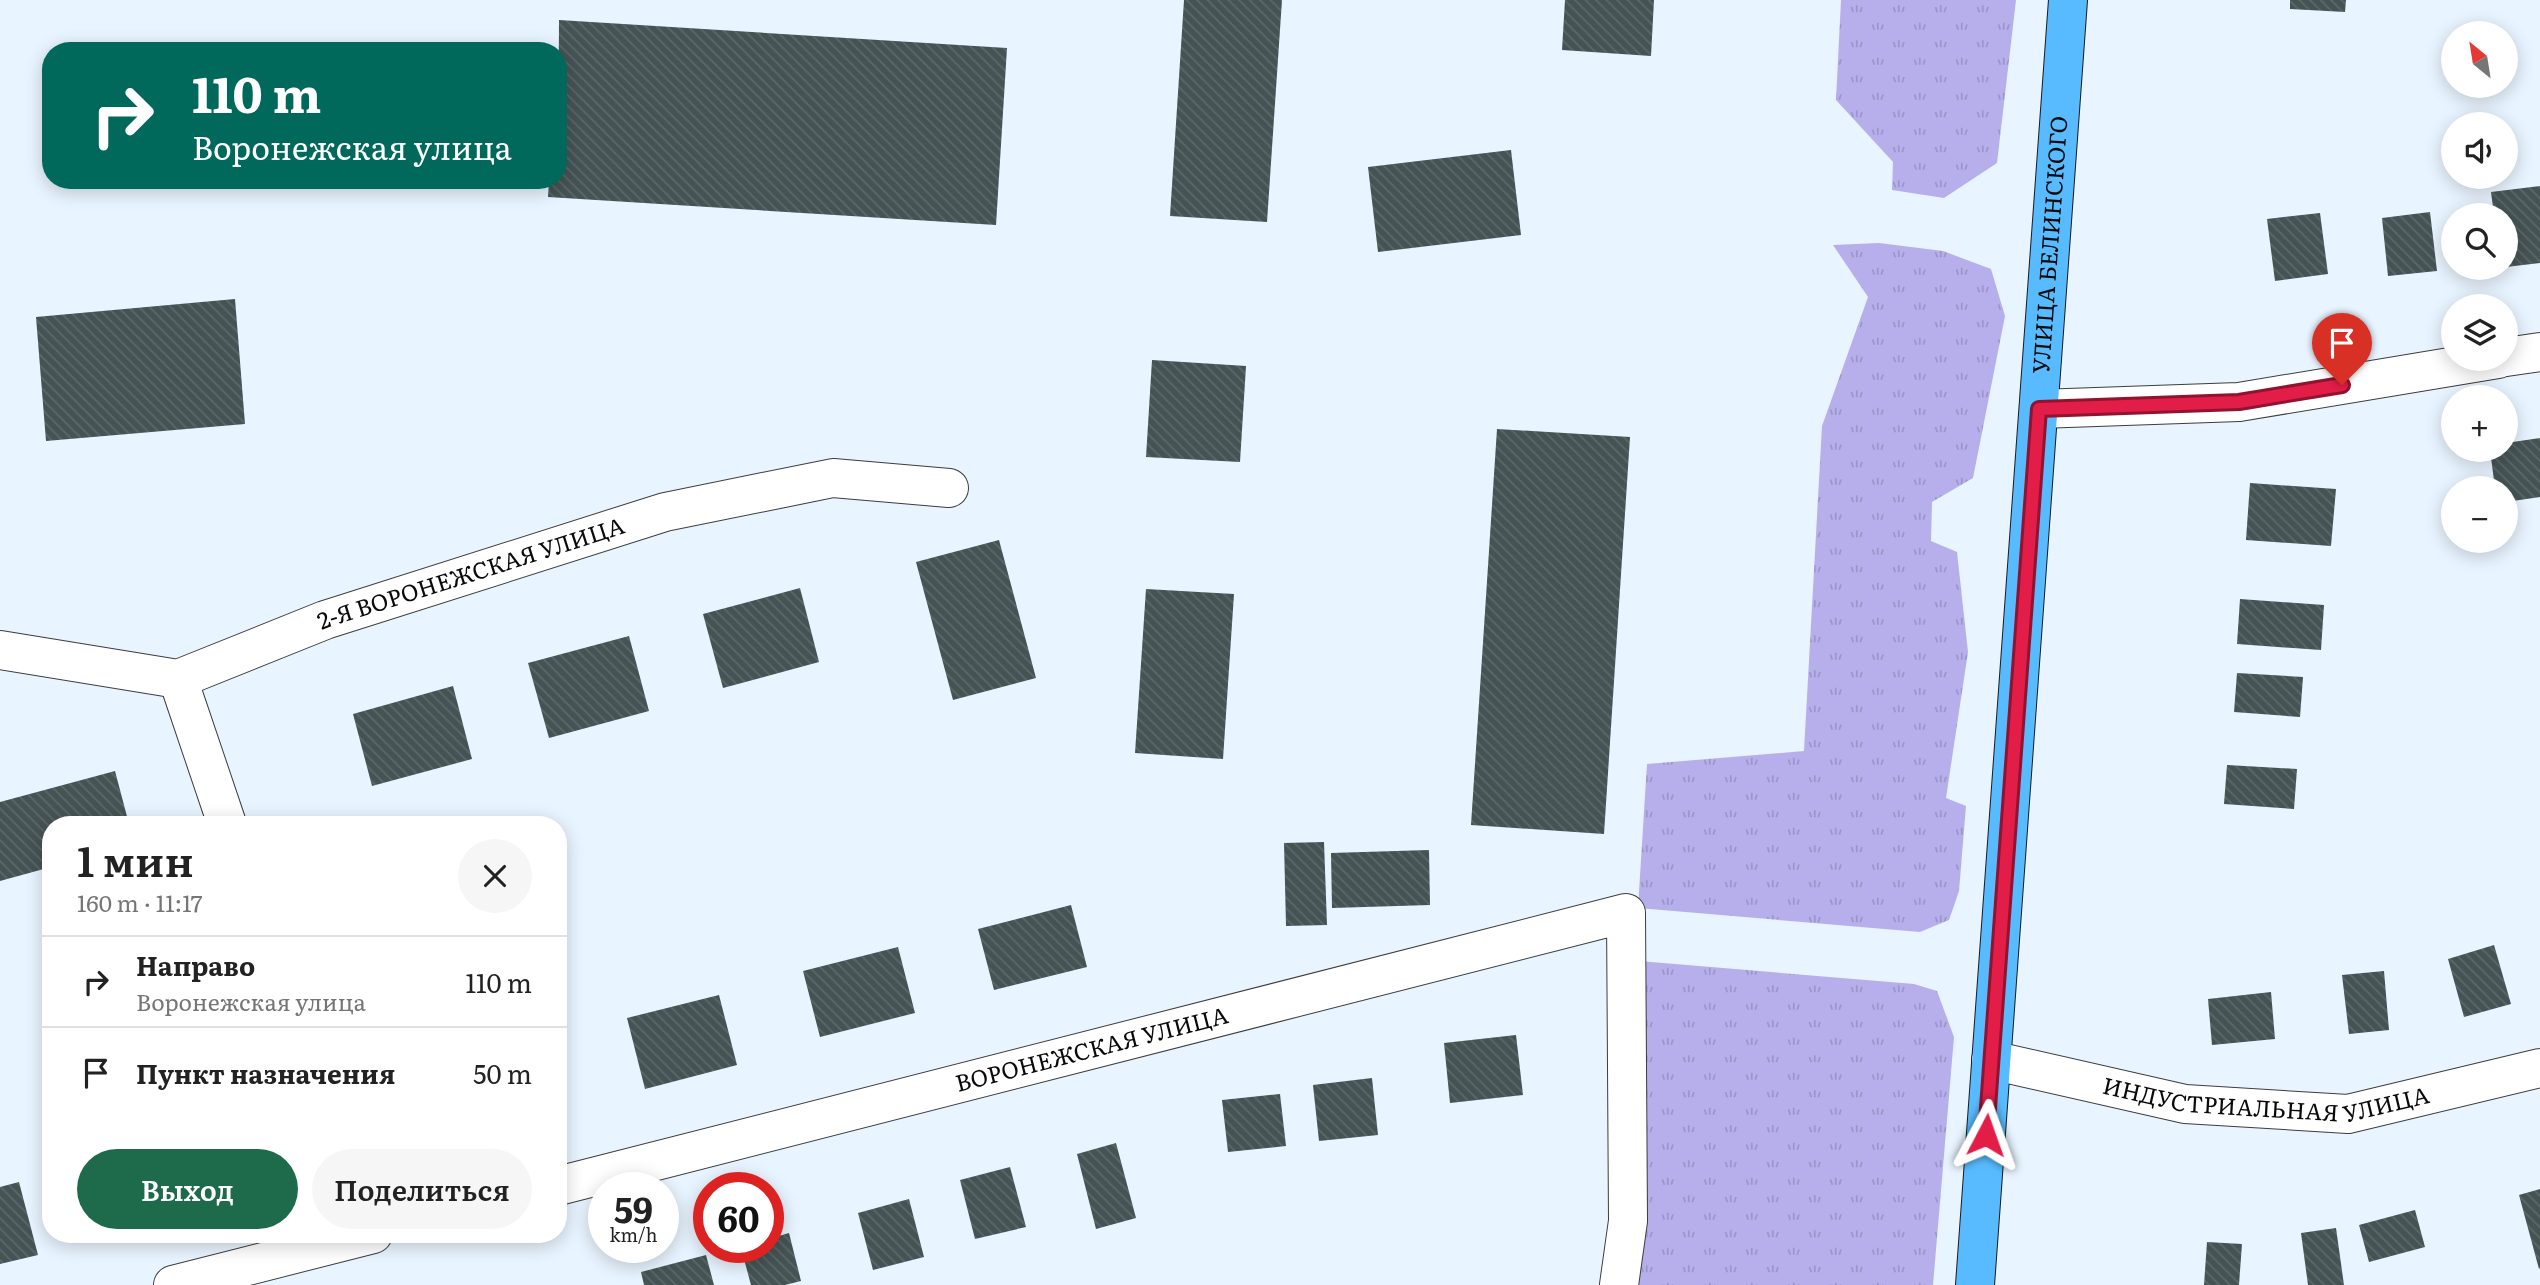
<!DOCTYPE html>
<html lang="ru">
<meta charset="utf-8">
<style>
body{margin:0;font-family:Literata,serif;background:#f6f6f6;color:#222;height:100vh;display:flex;flex-direction:column;font-size:26px;white-space:nowrap}
*{box-sizing:border-box;margin:0}
p{font-size:23px;color:#767676}
.icon{flex:none;width:38px;height:38px;fill:none;stroke:currentColor;stroke-width:2;stroke-linecap:round;stroke-linejoin:round}
.map{position:relative;flex:1;overflow:hidden}
.drawer{position:absolute;left:42px;top:816px;width:525px;height:427px;display:flex;flex-direction:column;background:#fff;border-radius:28px;box-shadow:0 4px 18px #0003}
.drawer>*{flex:none}
.hud{position:absolute;left:42px;top:42px;width:525px;height:147px;border-radius:28px;box-shadow:0 4px 18px #0003;background:#00695c;color:#fff;overflow:hidden}
.needle{width:46px;rotate:330deg}
.tools{position:absolute;left:2441px;top:21px;display:grid;gap:14px}
.tools a{display:grid;place-items:center;width:77px;height:77px;border-radius:50%;background:#fff;box-shadow:0 4px 18px #0003;font-size:35px}
.speed{position:absolute;left:588px;top:1172px;display:flex;gap:14px;font-size:35px;font-weight:700;text-align:center}
.speed>*{display:grid;place-content:center;width:91px;height:91px;border-radius:50%;background:#fff;box-shadow:0 4px 18px #0003;line-height:1}
.speed small{font-size:18px;font-weight:400}
.speed .limit{border:10px solid #d22;background:#fff;color:#111}
.pin{position:absolute;display:grid;place-items:center;width:60px;height:60px;color:#fff;margin:-72px -30px;border-radius:50% 50% 50% 0;rotate:-45deg;box-shadow:0 0 7px #0007}
.pin .icon{rotate:45deg}
.me{position:absolute;width:77px;margin:-38px;rotate:4deg;stroke-linejoin:round;filter:drop-shadow(0 0 5px #0008)}
.turn{display:flex;align-items:center;gap:24px;height:147px;padding:0 35px;font-size:32px}
.turn .icon{width:91px;height:91px;stroke-width:2.5}
.turn b{display:block;font-size:49px;line-height:60px}
.round{display:grid;place-items:center;flex:none;width:74px;height:74px;border-radius:37px;background:#f6f6f6}
.head{display:flex;align-items:center;justify-content:space-between;height:119px;padding:0 35px}
h1{font-size:42px;font-weight:600;line-height:52px}
.primary-button{display:flex;gap:14px;margin-top:auto;padding:14px 35px}
.primary-button a{flex:1;height:80px;border-radius:42px;background:#1e6b4c;color:#fff;font-size:28px;font-weight:600;line-height:80px;text-align:center}
.primary-button a+a{background:#f6f6f6;color:#222}
ul{padding:0;list-style:none}
li{display:flex;align-items:center;gap:21px;height:91px;padding:0 35px;border-top:2px solid #e0e0e0}
li div{flex:1}
li b{display:block;font-size:26px}
li em{font-style:normal}
.map>svg:first-child{display:block}
.grass{fill:url(#grass-tufts)}
.building{fill:url(#building-back-hatch)}
.lines{fill:none;stroke-linecap:round;stroke-linejoin:round}
.minor-casing{stroke:#3d3d3d;stroke-width:40}
.major-casing{stroke:#1b1b1b;stroke-width:40}
.minor{stroke:#fff;stroke-width:38}
.major{stroke:#58bbff;stroke-width:38}
.route-casing{stroke:#92132f;stroke-width:18}
.route{stroke:#e11d48;stroke-width:12}
.labels{text-anchor:middle;stroke-width:7;stroke-linejoin:round;paint-order:stroke}
.street-label{font-size:23px;fill:#0a0a0a;stroke:#fff}
</style>
<div class="map">
<svg width="2540" height="1285" viewBox="0 0 2540 1285">
<defs>
<pattern id="grass-tufts" width="24" height="20" patternUnits="userSpaceOnUse" patternTransform="scale(1.75)"><rect width="24" height="20" fill="#b7afec"/><path d="M3 7l-1-3M5 7V3M7 7l1-3M15 17l-1-3M17 17v-4M19 17l1-3" fill="none" stroke="#9c95c9"/></pattern>
<pattern id="building-back-hatch" width="6" height="6" patternUnits="userSpaceOnUse" patternTransform="scale(1.75)"><rect width="6" height="6" fill="#465354"/><path d="M-1 5l2 2M0 0l6 6M5-1l2 2" fill="none" stroke="#5c6768"/></pattern>
</defs>
<rect width="100%" height="100%" fill="#e8f4ff"/>
<path class="grass" d="M1841,0H2016L1997,163L1944,198L1892,190L1893,162L1836,100Z
M1879,243L1943,251L1991,269L2005,316L1973,478L1932,502L1931,541L1957,552L1968,652L1946,798L1966,806L1959,891L1949,920L1920,932L1638,908L1647,764L1804,751L1822,426L1868,297L1833,245Z
M1639,961L1914,984L1937,991L1954,1037L1933,1285H1634Z"/>
<path class="building" d="M1184,0H1282L1267,222L1170,216Z
M1565,0H1654L1651,56L1562,50Z
M2290,0H2346L2345,12L2290,9Z
M559,20L1007,48L996,225L548,197L549,180H558Z
M1511,150L1521,235L1378,252L1368,167Z
M2540,186V263L2506,267V215H2494L2491,192Z
M2430,212L2437,271L2388,276L2382,218Z
M2320,213L2328,274L2275,281L2267,219Z
M235,299L245,424L46,441L36,317Z
M1152,360L1246,366L1240,462L1146,457Z
M1497,429L1630,437L1604,834L1471,825Z
M2540,438V497L2506,502V488H2495L2490,450H2506V443Z
M2250,483L2336,489L2331,546L2246,540Z
M999,540L1036,678L953,700L916,562Z
M800,588L819,662L723,688L703,614Z
M1146,589L1234,594L1223,759L1135,753Z
M2240,599L2324,605L2321,650L2237,644Z
M629,636L649,711L549,738L528,663Z
M2237,673L2303,677L2300,717L2234,712Z
M453,686L472,759L372,786L353,714Z
M2227,765L2297,769L2294,809L2224,804Z
M115,771L129,824H51V867L0,881V802Z
M1324,842L1327,925L1286,926L1284,843Z
M1429,850L1430,905L1332,908L1331,853Z
M1071,905L1087,967L994,990L978,929Z
M2494,945L2511,1004L2464,1017L2448,959Z
M898,947L915,1013L820,1037L803,971Z
M2384,971L2389,1030L2349,1034L2342,975Z
M2271,992L2275,1039L2212,1045L2208,999Z
M719,995L737,1065L645,1089L627,1018Z
M1516,1035L1523,1095L1450,1103L1444,1043Z
M1372,1078L1378,1135L1319,1141L1313,1085Z
M1280,1094L1286,1146L1228,1152L1222,1100Z
M1116,1143L1136,1218L1096,1229L1077,1154Z
M1010,1167L1026,1227L975,1239L960,1180Z
M19,1182L38,1255L0,1264V1187Z
M2540,1189V1268L2539,1269L2519,1195Z
M909,1199L924,1257L873,1270L858,1213Z
M2415,1210L2425,1247L2369,1262L2359,1225Z
M2336,1228L2344,1285H2308L2301,1233Z
M789,1233L801,1281L785,1285H751L741,1248H768V1239Z
M2207,1242L2242,1244L2239,1285H2204Z
M706,1255L714,1285H644L641,1272Z"/>
<g class="lines">
<defs>
<g id="minor">
<path d="M2506,357L2540,352"/>
<path d="M2039,409L2239,402L2498,359"/>
<path id="s1" d="M0,650L178,679L325,620L665,512L833,478L949,488"/>
<path d="M178,679L227,824"/>
<path id="s2" d="M1991,1060L2185,1104L2348,1114L2540,1068"/>
<path id="s3" d="M558,1186L1626,913L1628,1221L1619,1285"/>
<path d="M173,1285L373,1234"/>
</g>
<g id="major">
<path id="s4" d="M1975,1285L2068,0"/>
</g>
</defs>
<use href="#minor" class="minor-casing"/>
<use href="#major" class="major-casing"/>
<use href="#minor" class="minor"/>
<use href="#major" class="major"/>
</g>
<g class="lines">
<defs>
<path id="route" d="M1986,1135L2039,409L2239,402L2342,385"/>
</defs>
<use href="#route" class="route-casing"/>
<use href="#route" class="route"/>
</g>
<g class="labels">
<g class="street-label">
<text dy="8" stroke="none"><textPath href="#s4" startOffset="1043">УЛИЦА БЕЛИНСКОГО</textPath></text>
<text dy="8" stroke="none"><textPath href="#s1" startOffset="492">2-Я ВОРОНЕЖСКАЯ УЛИЦА</textPath></text>
<text dy="8" stroke="none"><textPath href="#s3" startOffset="551">ВОРОНЕЖСКАЯ УЛИЦА</textPath></text>
<text dy="8" stroke="none"><textPath href="#s2" startOffset="280">ИНДУСТРИАЛЬНАЯ УЛИЦА</textPath></text>
</g>
</g>
</svg>
<div class="tools">
<a><svg class="needle" viewBox="-14 -14 28 28"><path d="M0-13l5 13h-10z" fill="#e53935"/><path d="M0 13l5-13h-10z" fill="#767676"/></svg></a>
<a><svg class="icon" aria-label="sound" viewBox="0 0 24 24"><path d="M4 9h4l5-4v14l-5-4H4zM17 9q2 3 0 6"/></svg></a>
<a><svg class="icon" aria-label="search" viewBox="0 0 24 24"><circle cx="10" cy="10" r="6"/><path d="M15 15l6 6"/></svg></a>
<a><svg class="icon" aria-label="layers" viewBox="0 0 24 24"><path d="M12 4l9 5-9 5-9-5zM3 14l9 5 9-5"/></svg></a>
<a>+</a>
<a>−</a>
</div>
<div class="speed"><div>59<small>km/h</small></div><div class="limit">60</div></div>
<div class="pin" style="left:2342px;top:385px;background:#d93025"><svg class="icon" aria-label="arrive" viewBox="0 0 24 24"><path d="M6 21V4h12l-3 4 3 4H6"/></svg></div>
<svg class="me" style="left:1986px;top:1135px" viewBox="-20 -20 40 40"><path d="M0-17L14 15 0 8-14 15z" fill="#e11d48" stroke="#fff" stroke-width="4"/></svg>
<div class="hud">
<div class="turn"><svg class="icon" aria-label="right" viewBox="0 0 24 24"><path d="M7 20v-9h11M14 6l5 5-5 5"/></svg><div><b>110 m</b>Воронежская улица</div></div>
</div>
<section class="drawer">
<div class="head"><div><h1>1 мин</h1><p>160 m · 11:17</p></div><a class="round"><svg class="icon" aria-label="close" viewBox="0 0 24 24"><path d="M6 6l12 12M18 6L6 18"/></svg></a></div>
<ul>
<li><svg class="icon" aria-label="right" viewBox="0 0 24 24"><path d="M7 20v-9h11M14 6l5 5-5 5"/></svg><div><b>Направо</b><p>Воронежская улица</p></div><em>110 m</em></li>
<li><svg class="icon" aria-label="arrive" viewBox="0 0 24 24"><path d="M6 21V4h12l-3 4 3 4H6"/></svg><div><b>Пункт назначения</b></div><em>50 m</em></li>
</ul>
<div class="primary-button"><a>Выход</a><a>Поделиться</a></div>
</section>
</div>
